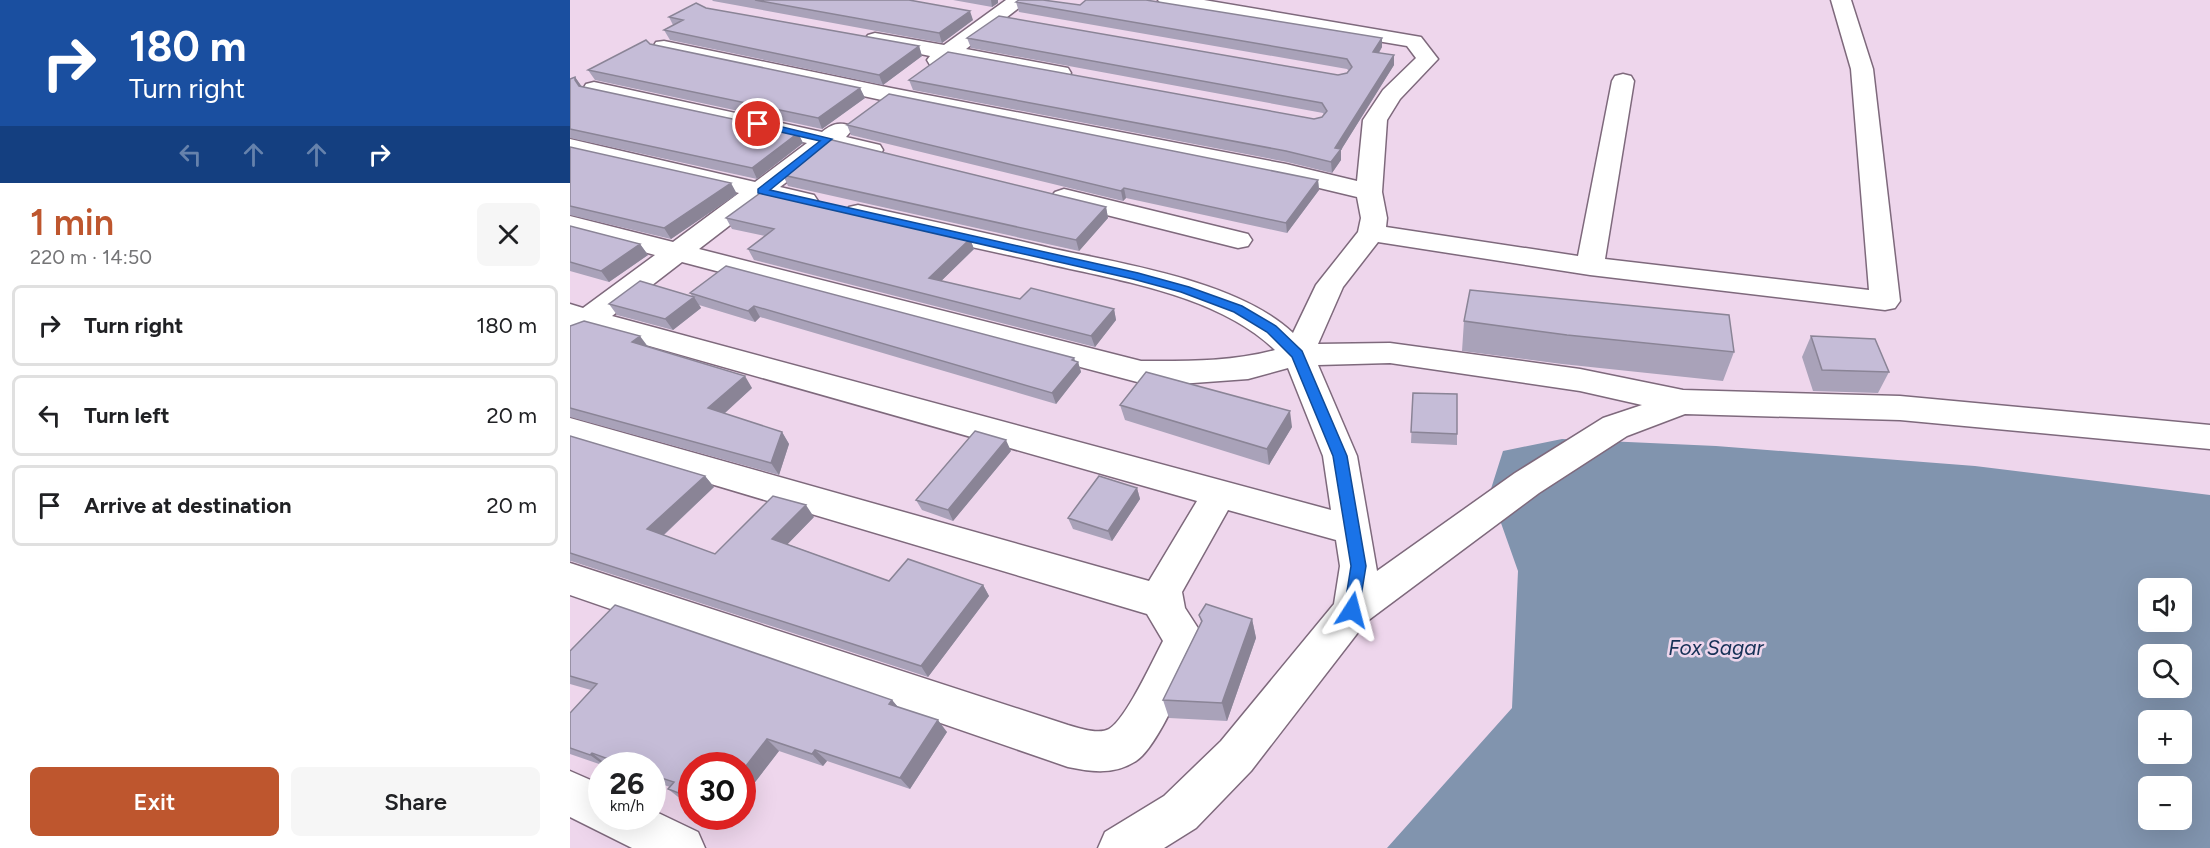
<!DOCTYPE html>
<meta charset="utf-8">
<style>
body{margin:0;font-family:Figtree,sans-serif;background:#f6f6f6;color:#202124;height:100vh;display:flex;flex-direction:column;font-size:22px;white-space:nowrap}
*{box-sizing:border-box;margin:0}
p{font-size:20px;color:#757577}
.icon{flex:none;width:33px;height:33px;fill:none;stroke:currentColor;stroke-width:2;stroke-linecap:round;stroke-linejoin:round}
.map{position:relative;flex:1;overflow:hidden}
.side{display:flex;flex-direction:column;background:#fff;width:570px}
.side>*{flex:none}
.guide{background:#1a4fa0;color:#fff;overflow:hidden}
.fabs{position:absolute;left:1568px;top:578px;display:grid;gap:12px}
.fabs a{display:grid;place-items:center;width:54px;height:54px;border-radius:9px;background:#fff;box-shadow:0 6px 24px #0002;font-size:30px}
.speed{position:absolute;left:18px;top:752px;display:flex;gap:12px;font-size:30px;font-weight:700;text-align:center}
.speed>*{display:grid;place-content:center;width:78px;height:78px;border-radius:50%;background:#fff;box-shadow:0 6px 24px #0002;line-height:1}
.speed small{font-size:15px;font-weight:400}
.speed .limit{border:9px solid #d22;background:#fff;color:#111}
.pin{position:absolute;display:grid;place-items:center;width:51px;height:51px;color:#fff;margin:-26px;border:3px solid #fff;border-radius:50%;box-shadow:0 2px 6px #0007}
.me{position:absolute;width:66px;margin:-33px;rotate:9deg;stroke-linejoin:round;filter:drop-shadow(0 0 4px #0008)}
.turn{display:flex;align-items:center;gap:21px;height:126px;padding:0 30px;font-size:27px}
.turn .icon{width:78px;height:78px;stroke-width:2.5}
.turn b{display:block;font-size:42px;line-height:51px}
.lanes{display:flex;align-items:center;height:57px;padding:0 30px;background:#0003;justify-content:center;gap:30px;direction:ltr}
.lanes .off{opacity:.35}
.round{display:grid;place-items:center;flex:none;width:63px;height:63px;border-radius:9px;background:#f6f6f6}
.head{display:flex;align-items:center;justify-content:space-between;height:102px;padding:0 30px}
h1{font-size:36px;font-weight:600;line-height:45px;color:#be562e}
.action{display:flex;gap:12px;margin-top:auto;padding:12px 30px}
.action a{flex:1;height:69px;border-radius:9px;background:#be562e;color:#fff;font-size:24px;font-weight:600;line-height:69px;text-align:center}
.action a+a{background:#f6f6f6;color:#202124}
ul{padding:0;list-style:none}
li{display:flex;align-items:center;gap:18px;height:81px;margin:0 12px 9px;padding:0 18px;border:3px solid #e0e0e0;border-radius:9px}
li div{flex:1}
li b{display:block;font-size:22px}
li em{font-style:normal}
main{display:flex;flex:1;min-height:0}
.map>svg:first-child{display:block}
.water{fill:#8194ae;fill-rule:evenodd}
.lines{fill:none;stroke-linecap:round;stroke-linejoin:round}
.minor-casing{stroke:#7e697c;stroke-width:3}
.minor{fill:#fff;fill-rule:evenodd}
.wall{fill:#a9a2b9}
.shaded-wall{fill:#8a8496}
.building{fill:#c5bcd7;stroke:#8a8496;stroke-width:1.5}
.route{fill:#1a73e8;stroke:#114b97;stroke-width:1.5}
.labels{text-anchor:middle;stroke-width:5;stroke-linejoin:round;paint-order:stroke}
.near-water-label{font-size:21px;font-style:italic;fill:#163156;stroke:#eed6ec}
</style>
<main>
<section class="side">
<div class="guide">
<div class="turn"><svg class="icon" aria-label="right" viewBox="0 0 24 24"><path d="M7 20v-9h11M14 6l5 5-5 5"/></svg><div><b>180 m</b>Turn right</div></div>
<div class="lanes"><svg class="icon off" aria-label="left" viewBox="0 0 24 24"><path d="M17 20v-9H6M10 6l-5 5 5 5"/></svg><svg class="icon off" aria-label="ahead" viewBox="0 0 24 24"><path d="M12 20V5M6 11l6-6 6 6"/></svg><svg class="icon off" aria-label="ahead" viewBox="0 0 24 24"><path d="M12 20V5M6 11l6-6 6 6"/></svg><svg class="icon" aria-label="right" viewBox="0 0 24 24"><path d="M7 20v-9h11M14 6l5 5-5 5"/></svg></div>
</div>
<div class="head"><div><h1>1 min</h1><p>220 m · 14:50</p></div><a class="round"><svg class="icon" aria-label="close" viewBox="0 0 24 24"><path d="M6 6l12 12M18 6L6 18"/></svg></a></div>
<ul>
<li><svg class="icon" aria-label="right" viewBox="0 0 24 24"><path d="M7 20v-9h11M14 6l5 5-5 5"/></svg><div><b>Turn right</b></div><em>180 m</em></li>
<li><svg class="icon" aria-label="left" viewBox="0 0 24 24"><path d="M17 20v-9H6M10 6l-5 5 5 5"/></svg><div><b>Turn left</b></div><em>20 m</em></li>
<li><svg class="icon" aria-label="arrive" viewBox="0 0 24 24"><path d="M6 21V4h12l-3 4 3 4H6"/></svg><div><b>Arrive at destination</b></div><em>20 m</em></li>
</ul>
<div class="action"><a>Exit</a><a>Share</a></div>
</section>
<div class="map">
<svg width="1640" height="848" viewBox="0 0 1640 848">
<rect width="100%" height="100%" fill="#eed6ec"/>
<path class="water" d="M992,439L1146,446L1405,466L1640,495V848H817L942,708L948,571L920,492L933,451ZM1578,588H1611V621H1578ZM1578,654H1611V687H1578ZM1578,720H1611V753H1578ZM1578,786H1611V819H1578Z"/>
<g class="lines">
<defs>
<path id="minor" d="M436,0H459L396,49L498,68L501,73L498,78L490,80L382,60L368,66L360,65L357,60L360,56L298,43L295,39L298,35L305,33L374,45Z
M588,0H634L851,37L868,59L830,99L817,120L812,192L817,218L816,227L1008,256L1042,81L1045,76L1053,74L1061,76L1064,81L1035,259L1299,290L1281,69L1261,0H1281L1303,69L1330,301L1325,308L1315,310L1020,275L808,242L773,287L748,344L820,343L1010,369L1113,390L1330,396L1640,425V449L1330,420L1115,414L1057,436L969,493L796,622L681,771L626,828L594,848H528L535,832L594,796L651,741L764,604L770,566L766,540L658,510L612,592L615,608L635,639L629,651C616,677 588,747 566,761C544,775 522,772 498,767L0,595V563L498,725C509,728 529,735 539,729C556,719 583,660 593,641L577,614L0,442V418L579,581L627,501L23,330L6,338L0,336V304L13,308L85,255L0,232V216L103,242L169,193L0,153V139L185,182L237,143L16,94L13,89L16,84L24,82L252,132C261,125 267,122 278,125L282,130L276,137L310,145L313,150L310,155L301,157L261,148L210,187L244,195L248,201L244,207L235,209L194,199L129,249L571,361C616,361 661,362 705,350C649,296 552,281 478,264C412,249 345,235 279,219L275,213L279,207L288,205C352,219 416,233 480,248C553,264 668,281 723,333L746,285L788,232L791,218L787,197L716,180L321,102L94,53L86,52L83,47L86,42L94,41L321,88L716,164L787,181L793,120L813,90L846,58L837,46L598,6L591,4ZM112,262L571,383H623L678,379L718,368L753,456L761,510L42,316ZM820,363L1010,391L1072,405L1033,418L945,473L807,571L787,456L748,365Z
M494,189L678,234L682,240L678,246L668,248L485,202L481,197L485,192Z
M0,771L32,785V816H82V810L128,832L135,848H62L0,817Z"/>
</defs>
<use href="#minor" class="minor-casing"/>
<use href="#minor" class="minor"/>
</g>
<path class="wall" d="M142,0H339L403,20L372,43L143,1Z
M383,0H428V3L422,7Z
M446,2L510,5L812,38V47L809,53L824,55V65L771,150V160L762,173L717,162L343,90L339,80L744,119L752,117L754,115L753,113L401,48L397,38L768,75L777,73L779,71L777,69L449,12Z
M136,8L349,46L352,56L313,85L100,40L94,30L103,25L99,17Z
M80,44L290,88L295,98L252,129L25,80L18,70Z
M5,77L12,87L228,133L233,143L187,179L0,138V79Z
M277,125L748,180L749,190L717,233L556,198L553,201L281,135Z
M0,147L167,194L101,239L0,215Z
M213,175L536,207L538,218L509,251L218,186Z
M156,218L400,239L404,249L371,281L450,299L544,309L546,320L525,347L184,260L178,249L195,236L162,229Z
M0,226L70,244L78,255L39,282L0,271Z
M120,293L504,358L505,361L508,362L511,372L486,404L190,317L185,322L129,305L131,308L103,330L47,315L39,304L122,296Z
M894,321L1164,352L1153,381L992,364L892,351Z
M0,326L78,347L182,388L154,414L212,432L219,444L209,475L0,417Z
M1241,336L1319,372L1308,393L1243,391L1232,357Z
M843,393L887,434V445L841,443Z
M550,405L722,427L699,465L555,420Z
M0,436L135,476L144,487L94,535L145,554L244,517L217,544L319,581L413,585L419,596L358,677L1,561L0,562Z
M441,451L383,521L352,510L346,500Z
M567,488L570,499L542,541L503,529L498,518Z
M629,615L682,619L686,638L657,721L599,718L593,700L631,622Z
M0,651L322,700L328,707L377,732L340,789L257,761L253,766L209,751L172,799V765H122V804L112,800L98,789L100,787L82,781V765H32L0,754V713L21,690L0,684Z"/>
<path class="shaded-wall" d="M421,0H428V3L422,7Z
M400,11L403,20L372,43L369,33Z
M812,38V47L803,62V52Z
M349,46L352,56L313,85L309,75Z
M824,55V65L771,150V160L762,173L761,162L765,148Z
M5,77L12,87L11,90L5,80Z
M290,88L295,98L252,129L248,118Z
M228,133L233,143L187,179L182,168Z
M748,180L749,190L717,233L716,223Z
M161,183L167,194L101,239L94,228Z
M554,188L556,198L553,201L551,191Z
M536,207L538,218L509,251L506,240Z
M400,239L404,249L363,289L359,278Z
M70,244L78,255L39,282L31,271Z
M124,297L131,308L103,330L95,319Z
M184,306L190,317L185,322L178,311Z
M544,309L546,320L525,347L521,336Z
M70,336L79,348L62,342Z
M504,358L506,364L508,362L511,372L486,404L482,393Z
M175,376L182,388L147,420L138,408Z
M720,411L722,427L699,465L697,449Z
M212,432L219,444L209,475L201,463Z
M436,440L441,451L383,521L378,510Z
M135,476L144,487L88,540L77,529Z
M567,488L570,499L542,541L538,531Z
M236,505L244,517L211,551L202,539Z
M413,585L419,596L358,677L351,666Z
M682,619L686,638L657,721L652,703Z
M322,700L332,712L319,704Z
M368,720L377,732L340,789L330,778Z
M197,739L209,751L172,799V771Z
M245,750L257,761L253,766L242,754Z
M22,753L37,765H34L20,755Z"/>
<path class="building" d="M185,0H339L400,11L369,33Z
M449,0H473L510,5L516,0H576L812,38L803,52L824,55L765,148L771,149L761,162L716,151L339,80L378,52L744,119L752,117L757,111L752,103L397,38L429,16L768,75L777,73L782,67L777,59L446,2Z
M126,3L136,8L349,46L309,75L94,30L113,20L99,17Z
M76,40L80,44L290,88L248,118L18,70Z
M5,77V80L9,86L228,133L182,168L0,129V79Z
M319,94L748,180L716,223L554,188L551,191L277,125Z
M258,139L536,207L506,240L213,175Z
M0,147L161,183L94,228L0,206Z
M193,191L400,239L359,278L450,299L461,288L544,309L521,336L178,249L204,229L156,218Z
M0,226L70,244L31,271L0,262Z
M156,266L504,358L502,360L508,362L482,393L184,306L178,311L120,293Z
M70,281L124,297L95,319L39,304Z
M900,290L1159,315L1164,352L997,335L894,321Z
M14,321L70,336L62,342L175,376L138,408L212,432L201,463L0,408V326Z
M1241,336L1305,339L1319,372L1252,370Z
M576,372L720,411L697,449L550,405Z
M843,393L887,394V434L841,432Z
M405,431L436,440L378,510L346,500Z
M0,436L135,476L77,529L145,554L203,496L236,505L202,539L319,581L338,559L413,585L351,666L0,553Z
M529,476L567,488L538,531L498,518Z
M636,604L682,619L652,703L593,700L632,621L629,615Z
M45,605L322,700L319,704L368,720L330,778L245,750L242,754L197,739L172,771V765H122V798L98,789L104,782L82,775V765H55L22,753L20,755L0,748V713L27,684L0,676V651Z"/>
<path class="route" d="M188,121L262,139L200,190L568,273L619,287L672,306L706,326L732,351L777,456L796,566L788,615L782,617L776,615L774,610L781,566L763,456L722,357L697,332L664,312L611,292L563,279L188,193V189L250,141L184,126L183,124Z"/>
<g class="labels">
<g class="near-water-label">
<text x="1146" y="655">Fox Sagar</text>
</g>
</g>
</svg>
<div class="fabs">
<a><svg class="icon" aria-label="sound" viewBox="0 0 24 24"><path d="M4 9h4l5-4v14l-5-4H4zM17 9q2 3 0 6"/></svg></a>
<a><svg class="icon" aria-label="search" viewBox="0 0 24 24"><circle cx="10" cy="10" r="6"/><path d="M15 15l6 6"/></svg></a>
<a>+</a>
<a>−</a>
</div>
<div class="speed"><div>26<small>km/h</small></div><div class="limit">30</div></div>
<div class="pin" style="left:188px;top:124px;background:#d93025"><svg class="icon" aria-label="arrive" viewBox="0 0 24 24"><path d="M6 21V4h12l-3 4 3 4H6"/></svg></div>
<svg class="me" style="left:782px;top:610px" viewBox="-20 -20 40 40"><path d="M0-17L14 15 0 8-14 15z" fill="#1a73e8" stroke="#fff" stroke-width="4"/></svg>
</div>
</main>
